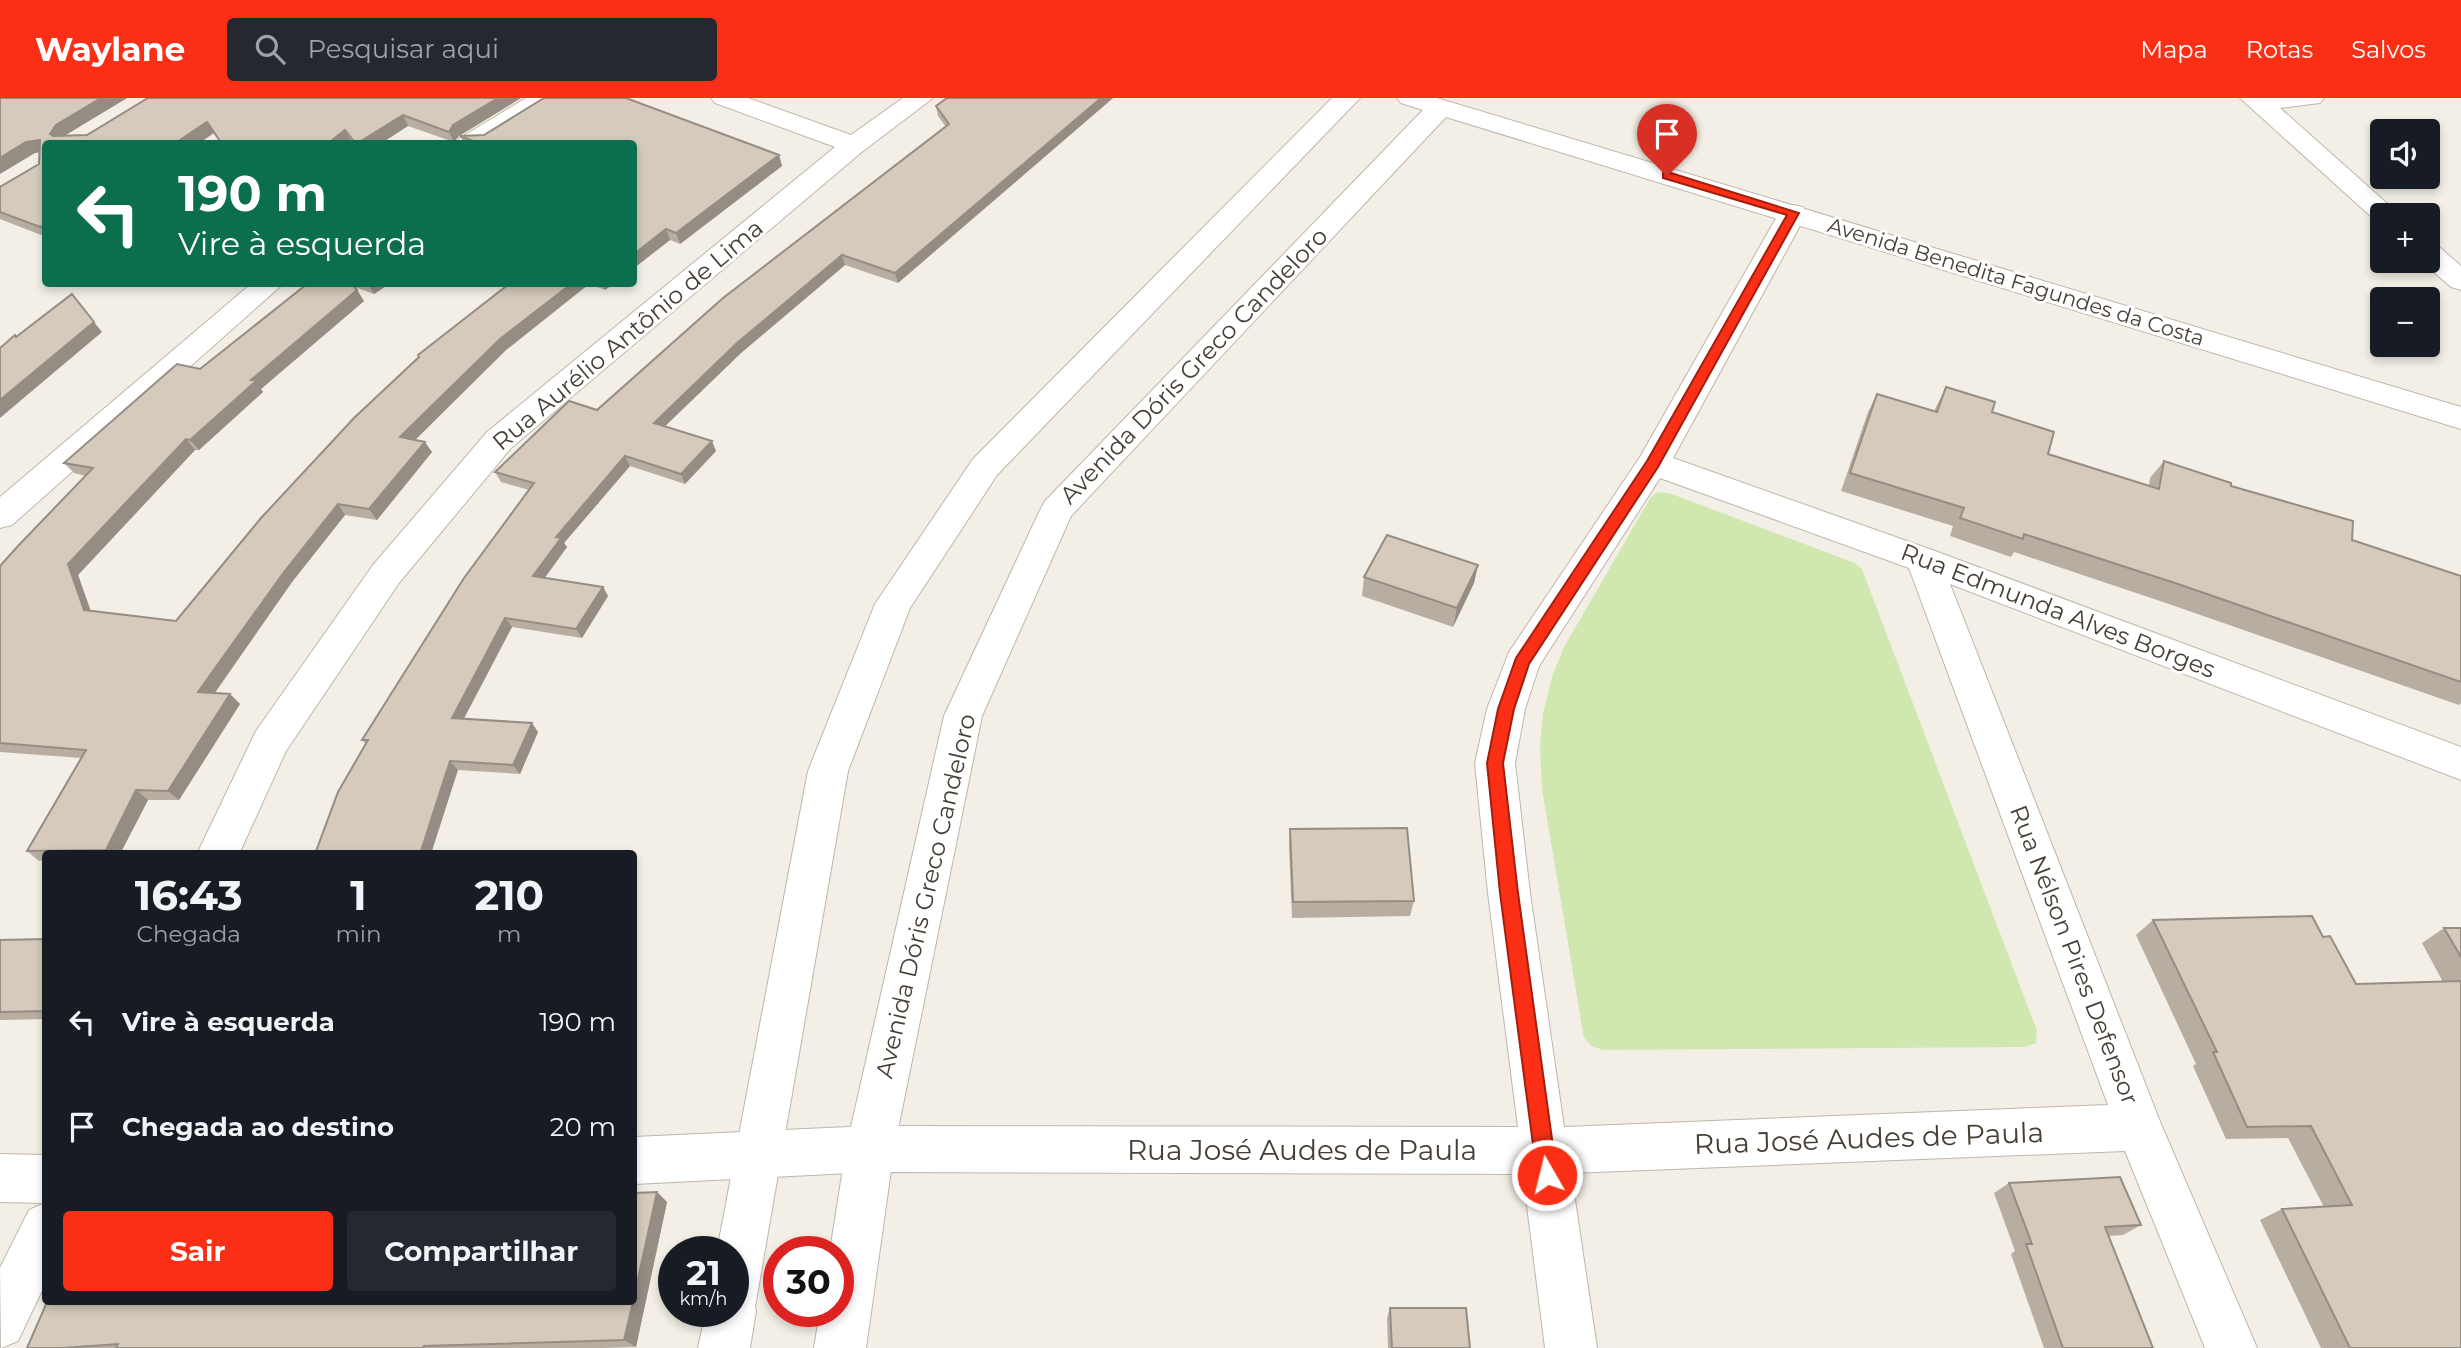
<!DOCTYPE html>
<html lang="pt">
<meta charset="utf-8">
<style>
body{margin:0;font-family:Montserrat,sans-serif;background:#242831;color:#f1f3f6;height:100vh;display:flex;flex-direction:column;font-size:26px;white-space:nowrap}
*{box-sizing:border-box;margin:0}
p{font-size:23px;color:#9ea1a6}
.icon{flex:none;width:38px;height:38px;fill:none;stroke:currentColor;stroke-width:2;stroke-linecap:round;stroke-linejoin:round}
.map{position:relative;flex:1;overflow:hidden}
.sheet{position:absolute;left:42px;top:752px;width:595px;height:455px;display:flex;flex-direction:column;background:#171b24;border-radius:7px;box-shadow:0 4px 10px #0003}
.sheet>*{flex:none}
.hud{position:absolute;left:42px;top:42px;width:595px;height:147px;border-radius:7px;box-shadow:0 4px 10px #0003;background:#0b6e4f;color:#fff;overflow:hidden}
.tools{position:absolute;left:2370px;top:21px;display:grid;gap:14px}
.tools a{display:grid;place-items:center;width:70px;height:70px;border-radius:7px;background:#171b24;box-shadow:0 4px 10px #0003;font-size:35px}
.speed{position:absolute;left:658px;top:1138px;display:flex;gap:14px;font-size:35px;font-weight:700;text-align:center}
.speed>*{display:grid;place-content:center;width:91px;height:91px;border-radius:50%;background:#171b24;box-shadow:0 4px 10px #0003;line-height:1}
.speed small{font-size:18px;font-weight:400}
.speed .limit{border:10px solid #d22;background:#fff;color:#111}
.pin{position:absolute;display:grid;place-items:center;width:60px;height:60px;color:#fff;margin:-72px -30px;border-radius:50% 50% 50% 0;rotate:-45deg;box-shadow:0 0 7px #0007}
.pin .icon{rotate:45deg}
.me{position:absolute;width:77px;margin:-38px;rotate:352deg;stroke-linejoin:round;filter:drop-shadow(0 0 5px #0008)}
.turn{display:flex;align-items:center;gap:24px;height:147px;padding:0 21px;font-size:32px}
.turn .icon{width:91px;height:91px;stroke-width:2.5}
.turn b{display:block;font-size:49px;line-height:60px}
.eta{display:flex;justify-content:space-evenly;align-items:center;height:119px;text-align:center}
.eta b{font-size:42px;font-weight:700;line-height:49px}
.button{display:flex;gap:14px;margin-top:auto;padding:14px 21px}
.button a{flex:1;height:80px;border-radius:7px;background:#fa2f16;color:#fff;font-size:28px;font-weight:700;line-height:80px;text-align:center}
.button a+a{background:#242831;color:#f1f3f6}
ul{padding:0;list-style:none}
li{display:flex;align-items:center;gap:21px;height:105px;padding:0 21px}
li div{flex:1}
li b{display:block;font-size:26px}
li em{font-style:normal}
header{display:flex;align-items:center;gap:42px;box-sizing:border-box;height:98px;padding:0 35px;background:#fa2f16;color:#fff}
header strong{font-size:33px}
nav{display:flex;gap:38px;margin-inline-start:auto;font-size:24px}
.search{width:490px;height:63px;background:#242831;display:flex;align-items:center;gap:18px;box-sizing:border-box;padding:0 24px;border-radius:7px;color:#9ea1a6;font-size:26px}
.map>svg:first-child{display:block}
.green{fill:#d0e7af}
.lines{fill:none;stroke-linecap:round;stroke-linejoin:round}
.minor-casing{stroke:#beb6a9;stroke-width:2}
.tertiary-casing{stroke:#beb6a9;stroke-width:2}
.minor{fill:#fff;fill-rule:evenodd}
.tertiary{fill:#fff;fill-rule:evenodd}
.wall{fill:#b7aea1}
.shaded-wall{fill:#958d83}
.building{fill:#d5cabb;stroke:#958d83;stroke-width:2}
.route{fill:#fa2f16;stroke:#a21f0e;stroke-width:2}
.labels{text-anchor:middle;stroke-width:6;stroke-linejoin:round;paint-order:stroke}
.far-street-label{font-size:21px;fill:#463f35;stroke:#fff}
.street-label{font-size:24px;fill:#463f35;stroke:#fff}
.near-street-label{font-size:28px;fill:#463f35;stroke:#fff}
</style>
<header>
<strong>Waylane</strong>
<div class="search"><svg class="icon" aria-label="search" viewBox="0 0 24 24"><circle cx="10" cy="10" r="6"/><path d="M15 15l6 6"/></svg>Pesquisar aqui</div>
<nav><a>Mapa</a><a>Rotas</a><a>Salvos</a></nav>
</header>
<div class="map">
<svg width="2461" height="1250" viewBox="0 0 2461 1250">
<rect width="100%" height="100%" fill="#f3efe6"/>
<path class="green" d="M1657,394L1669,395L1855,465L1862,471L2037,933L2036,945L2024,949L1603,952L1592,948L1584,940L1542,691L1540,646L1543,615L1553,576L1564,549L1651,399Z"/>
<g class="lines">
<defs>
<path id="minor" d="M526,0H557L553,5L488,46H456L460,40Z
M711,0H748L851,37L903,0H933L863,53L511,350L399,485L286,653L239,756H197L256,633L373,467L487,334L835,49L715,5Z
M2240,0H2324L2320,5L2280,10L2400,117H2382V124L2376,123Z
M1793,107L1803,109L1807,115L1673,360L1935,453L2461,649V682L1950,486L2161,1026L2257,1250H2205L2125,1053L1571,1075L1597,1250H1545L1523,1076L870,1074L634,1086V1039L870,1028L1518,1029L1488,795L1475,665L1487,611L1509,554L1640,359L1779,115L1783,109ZM1660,380L1909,470L2108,1007L1564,1029L1530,795L1515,665L1525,611L1539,568Z
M2427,144L2437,147L2461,168V192L2451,189L2421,163H2427Z
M251,186H283L12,427L0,430V399Z
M0,1056L46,1057V1184L18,1243L1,1250L0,1170L29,1112L45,1105L0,1104Z"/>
<path id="tertiary" d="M1332,0H1360L997,377L910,510L848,673L755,1209L756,1213L750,1250H698L706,1213H733V1153H717L808,673L875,506L973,361Z
M1397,0H1437L2461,309V331L1446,19L1071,418L982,618L894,1051L866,1250H814L820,1213H838V1153H830L846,1051L944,618L1040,412L1045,403L1423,12L1401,5Z"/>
</defs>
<use href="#minor" class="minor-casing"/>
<use href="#tertiary" class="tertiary-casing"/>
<use href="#minor" class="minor"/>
<use href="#tertiary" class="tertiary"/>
</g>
<path class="wall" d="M0,0H127L64,38L87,37L148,0H521L459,38L454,44L408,28L380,46H353L351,43L214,35L46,46V139L0,121V89L39,66V54L35,55Z
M544,0H626L779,57L782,68L680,146L670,142L634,170V46H464L460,38L484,37Z
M947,0H1113L898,185L845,167L741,255L665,328L716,353L685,386L630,368L564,445L567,449L545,480L603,489L608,498L582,540L512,529L464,621L538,634L520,676L458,672L366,646L362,642L529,392L501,384L495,374L597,312L946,29L938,18L936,8Z
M307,186H389L374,196L355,189L364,203L261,291L263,294L199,352H195L78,477L91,513L176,523L509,186H613L605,192L589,186L506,252L415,342L432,354L377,422L345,417L292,484L215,595L230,596L240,606L179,702H148L120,756H46V762L39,763L27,753L81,660L0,654V468L86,378L74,375L64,365L200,271Z
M1946,289L1992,314L2048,356L2149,388L2150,380L2164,363L2231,388L2352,442L2461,584V605L2459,607L2163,504L2014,454L2011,459L1950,438L1953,428L1841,393L1868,314L1877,296L1934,313Z
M1478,467L1474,485L1453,529L1362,498L1364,479Z
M1290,731L1414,803L1410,818L1292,820L1289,748Z
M2153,822L2323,839L2356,886L2443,884L2422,845L2444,830H2461V1250H2321L2260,1122L2282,1111L2324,1109L2288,1040L2226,1041L2193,968L2196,966L2136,837Z
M46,841V921L0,922V842Z
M2009,1085L2141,1127L2123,1137L2108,1138L2153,1250H2044L2011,1156L2015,1153L1994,1095Z
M657,1094L667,1104L636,1249L605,1250H27L634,1204Z
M1390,1210L1470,1250H1388L1387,1220Z"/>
<path class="shaded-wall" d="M101,0H127L64,38L59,46L50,36L56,27Z
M498,0H521L459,38L454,44L449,34L453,27Z
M1101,0H1113L898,185L895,175Z
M403,17L408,28L380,46H356Z
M207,24L214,35L198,46H174Z
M345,32L351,43L347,46H327Z
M40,42L46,53L35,55L0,76V60L26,44Z
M779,57L782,68L680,146L676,135Z
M46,126V136L40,129Z
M666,131L670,142L634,170V156Z
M842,157L845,167L741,255L658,335L654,325L737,245Z
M368,186H389L374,196Z
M571,186H589L506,252L407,350L400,339L500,241Z
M603,186H613L605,192Z
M357,192L364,203L261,291L263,294L199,352L190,342L251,282Z
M94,224L102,234L0,320V302Z
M186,341L195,352L78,477L94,523L84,512L68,466Z
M712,343L716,353L685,386L681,376Z
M425,344L432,354L377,422L369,411Z
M625,358L630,368L564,445L567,449L539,487L533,478L556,439Z
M338,406L345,417L292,484L208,604L198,594L284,474Z
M1478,467L1474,485L1453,529L1457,510Z
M603,489L608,498L582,540L576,531Z
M505,520L512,529L459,629L452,620Z
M230,596L240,606L179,702L168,693Z
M532,625L538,634L520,676L513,667Z
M450,663L458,672L431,756H420Z
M136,692L148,702L120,756H111L106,752Z
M657,1094L667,1104L636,1249L624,1242L633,1204H634V1199Z"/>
<path class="building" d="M0,0H101L56,27L50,36L53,38L87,37L148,0H498L453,27L449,34L403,17L356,46L345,32L327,46H222L207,24L174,46H46V126L40,129L0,114V89L39,66L40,42L26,44L0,60Z
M544,0H626L779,57L676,135L666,131L634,156V46H481L460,38L484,37Z
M947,0H1101L895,175L842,157L737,245L654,325L712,343L681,376L625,358L556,439L561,440L533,478L603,489L576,531L505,520L452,620L532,625L513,667L450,663L420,756H315L338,694L368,642H362L464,480L534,385L495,374L569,303L597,312L723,200L949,26L936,8Z
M307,186H352L357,192L251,282L256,283L190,342L186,341L68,466L84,512L176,523L261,420L354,320L419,259L418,257L509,186H571L500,241L400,339L425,344L369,411L338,406L284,474L198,594L230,596L168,693L136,692L106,752L27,753L86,652L0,645V468L18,448L93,370L64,365L177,266L200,271Z
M72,196L94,224L0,302V250L15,237L16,239Z
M1946,289L1995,304L1992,314L2054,334L2048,356L2159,391L2164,363L2231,385V388L2353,423L2352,442L2461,478V584L2178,486L2024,436L2023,441L1960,420L1964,410L1850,375L1877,296L1937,314Z
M1387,437L1478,467L1457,510L1364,479Z
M1407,730L1414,803L1293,804L1290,731Z
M2312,818L2323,839L2330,838L2356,886L2461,883V1250H2350L2282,1111L2352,1107L2311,1028L2247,1029L2213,954H2217L2153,822Z
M2444,830H2461V859Z
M46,841V913L0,914V842Z
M2120,1079L2141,1127L2105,1129L2153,1250H2063L2026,1146H2032L2009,1085Z
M657,1094L634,1199V1095Z
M47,1204H633L624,1242L424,1248L423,1250H116L118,1246L62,1250H27Z
M1390,1210H1466L1470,1250H1392Z"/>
<path class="route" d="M1663,75H1671L1799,115L1658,369L1529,566L1514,611L1503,665L1518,795L1557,1077L1554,1084L1547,1087L1540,1084L1537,1077L1500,795L1487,665L1498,611L1516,560L1647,363L1787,117L1663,80Z"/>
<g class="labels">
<g class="far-street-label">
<text transform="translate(2016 184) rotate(17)" y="7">Avenida Benedita Fagundes da Costa</text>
</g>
<g class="street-label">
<text transform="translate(628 237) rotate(-40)" y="8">Rua Aurélio Antônio de Lima</text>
<text transform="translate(1194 268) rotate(-46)" y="8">Avenida Dóris Greco Candeloro</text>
<text transform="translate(2058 513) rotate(21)" y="8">Rua Edmunda Alves Borges</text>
<text transform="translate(926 798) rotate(-77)" y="8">Avenida Dóris Greco Candeloro</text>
<text transform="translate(2074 857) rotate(69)" y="8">Rua Nélson Pires Defensor</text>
</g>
<g class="near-street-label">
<text transform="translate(1869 1040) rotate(-2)" y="10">Rua José Audes de Paula</text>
<text x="1302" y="1062">Rua José Audes de Paula</text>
</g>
</g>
</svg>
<div class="tools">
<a><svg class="icon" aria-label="sound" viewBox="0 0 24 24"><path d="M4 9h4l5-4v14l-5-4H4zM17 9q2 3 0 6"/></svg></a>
<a>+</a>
<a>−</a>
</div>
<div class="speed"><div>21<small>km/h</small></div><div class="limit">30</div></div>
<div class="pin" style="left:1667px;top:78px;background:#d93025"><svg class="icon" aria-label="arrive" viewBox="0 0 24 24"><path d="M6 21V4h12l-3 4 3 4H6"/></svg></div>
<svg class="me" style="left:1547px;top:1077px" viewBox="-20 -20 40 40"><circle r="17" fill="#fa2f16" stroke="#fff" stroke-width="3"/><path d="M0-11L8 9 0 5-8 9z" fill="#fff"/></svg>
<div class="hud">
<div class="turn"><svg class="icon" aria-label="left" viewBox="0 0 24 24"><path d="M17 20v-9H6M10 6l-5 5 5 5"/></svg><div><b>190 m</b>Vire à esquerda</div></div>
</div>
<section class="sheet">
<div class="eta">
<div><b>16:43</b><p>Chegada</p></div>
<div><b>1</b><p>min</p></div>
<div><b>210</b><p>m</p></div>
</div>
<ul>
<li><svg class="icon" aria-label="left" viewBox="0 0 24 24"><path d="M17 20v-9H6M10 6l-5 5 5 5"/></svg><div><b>Vire à esquerda</b></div><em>190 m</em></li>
<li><svg class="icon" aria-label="arrive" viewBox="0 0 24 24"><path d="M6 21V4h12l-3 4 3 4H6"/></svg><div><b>Chegada ao destino</b></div><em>20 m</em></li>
</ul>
<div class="button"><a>Sair</a><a>Compartilhar</a></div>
</section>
</div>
